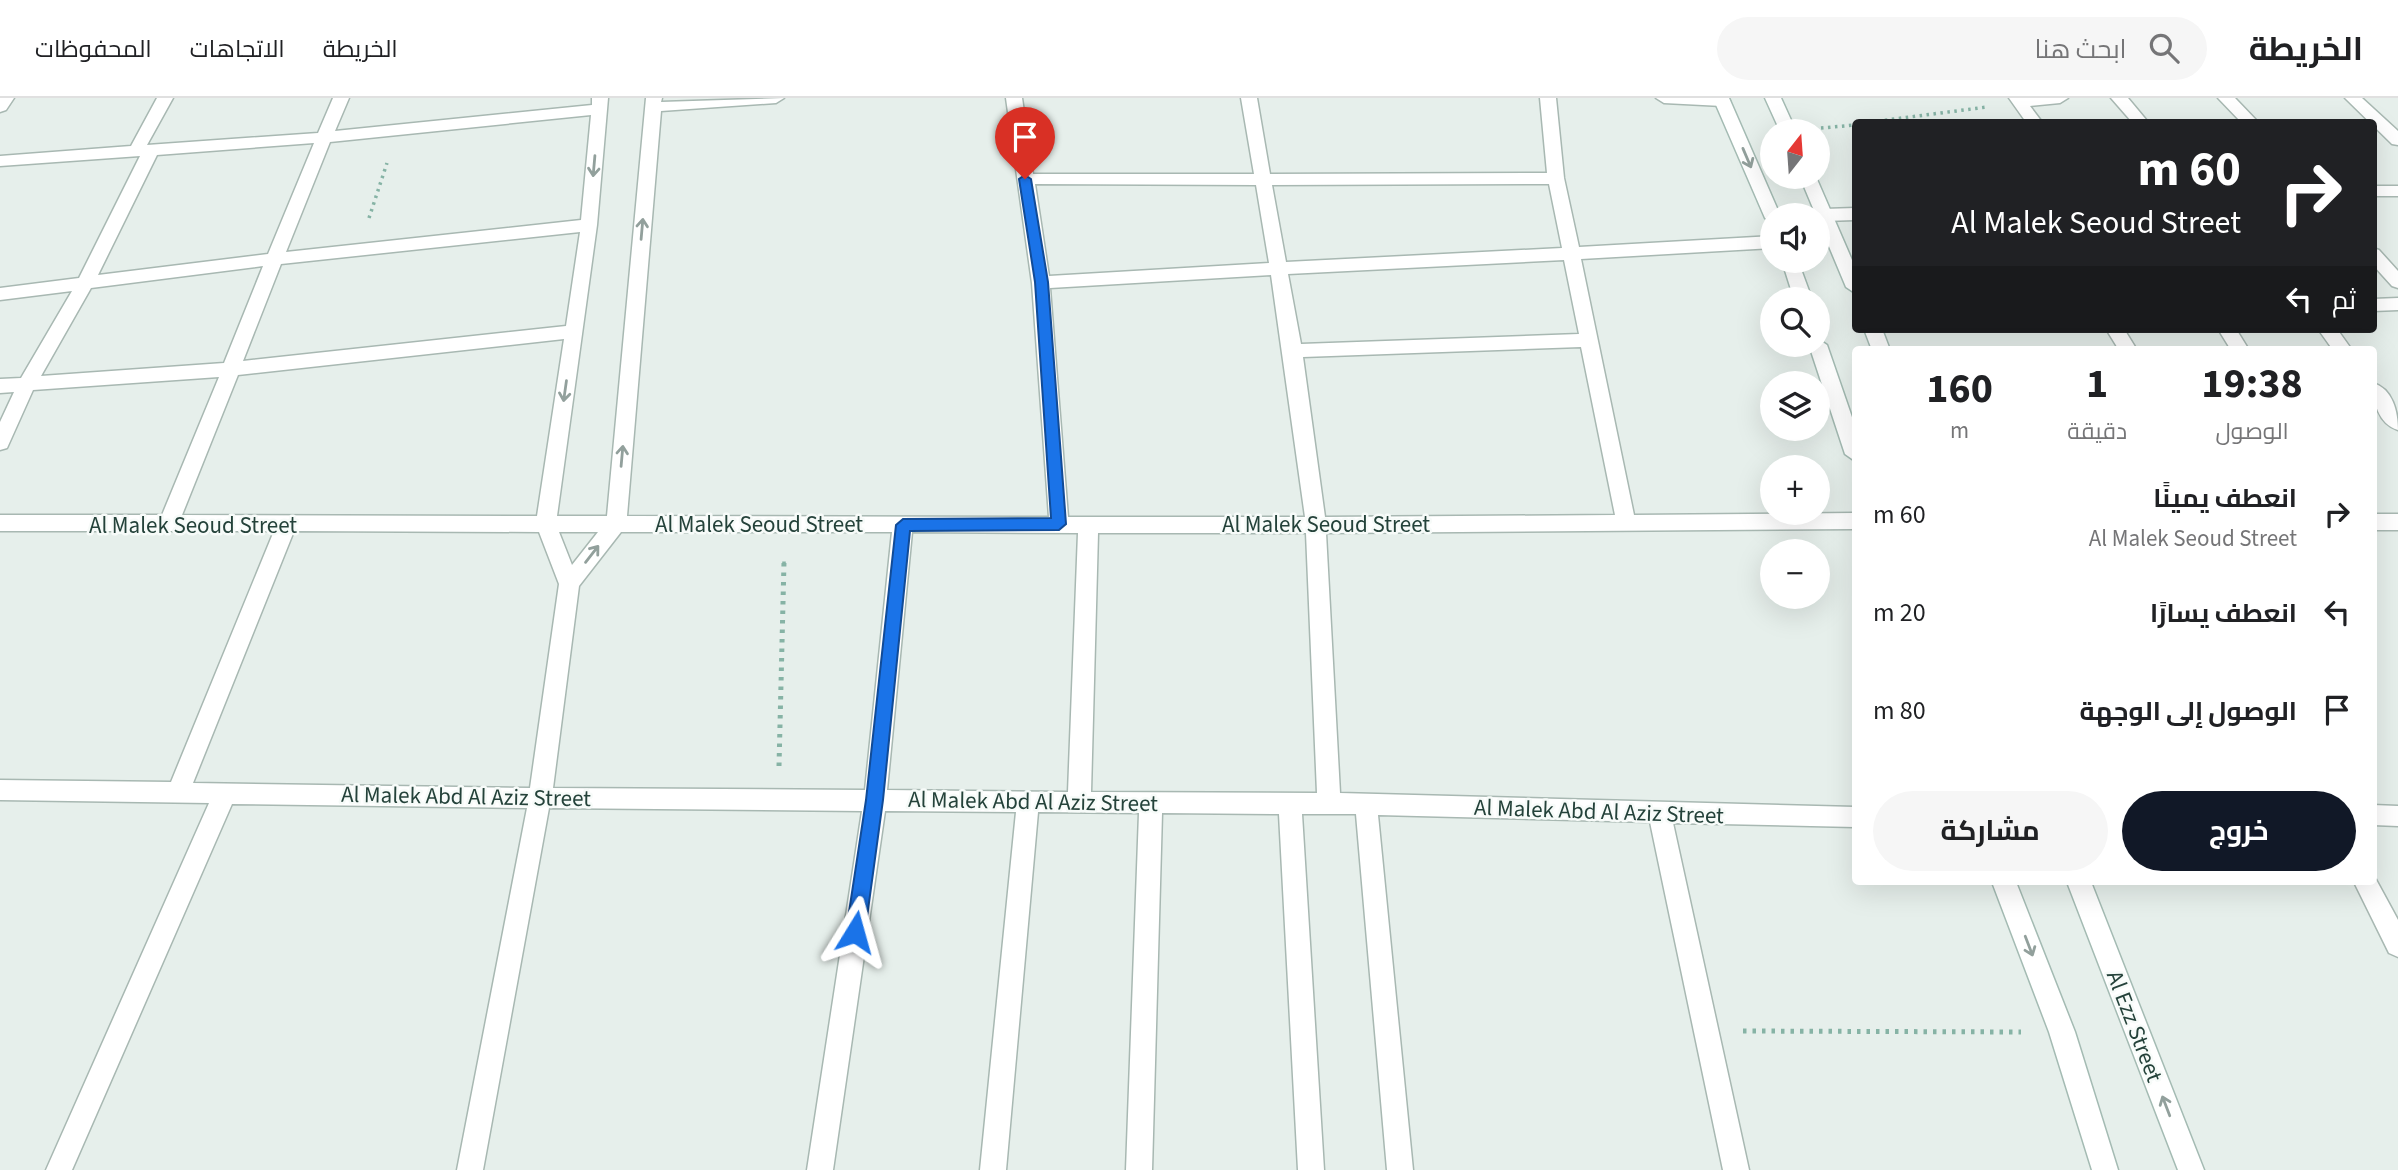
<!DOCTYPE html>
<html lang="ar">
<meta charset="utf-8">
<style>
body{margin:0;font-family:"Source Sans 3",Cairo,sans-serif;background:#f6f6f6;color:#202124;direction:rtl;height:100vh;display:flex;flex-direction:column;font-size:26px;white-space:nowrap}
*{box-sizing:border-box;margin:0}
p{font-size:23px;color:#757577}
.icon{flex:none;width:38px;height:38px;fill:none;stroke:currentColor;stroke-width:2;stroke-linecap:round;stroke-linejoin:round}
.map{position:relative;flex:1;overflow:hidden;direction:ltr}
.sheet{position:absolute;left:1852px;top:248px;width:525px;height:539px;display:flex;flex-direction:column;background:#fff;border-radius:7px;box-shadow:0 7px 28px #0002;direction:rtl}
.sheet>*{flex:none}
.guide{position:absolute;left:1852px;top:21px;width:525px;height:214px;border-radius:7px;box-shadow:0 7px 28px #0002;direction:rtl;background:#202124;color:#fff;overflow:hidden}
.needle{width:46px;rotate:17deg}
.controls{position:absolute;left:1760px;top:21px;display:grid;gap:14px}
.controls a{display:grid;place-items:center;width:70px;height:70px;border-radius:50%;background:#fff;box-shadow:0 7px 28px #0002;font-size:35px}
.pin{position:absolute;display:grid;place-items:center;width:60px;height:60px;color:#fff;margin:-72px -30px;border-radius:50% 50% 50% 0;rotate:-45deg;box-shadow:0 0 7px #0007}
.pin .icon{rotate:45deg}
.me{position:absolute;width:77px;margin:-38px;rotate:8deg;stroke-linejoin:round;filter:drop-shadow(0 0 5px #0008)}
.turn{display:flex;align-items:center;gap:24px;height:147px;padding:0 21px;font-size:32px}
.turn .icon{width:91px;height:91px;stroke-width:2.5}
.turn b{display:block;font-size:49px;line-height:60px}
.then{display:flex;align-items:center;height:66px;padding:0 21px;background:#0003;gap:14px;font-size:26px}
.eta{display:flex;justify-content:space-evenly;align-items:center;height:119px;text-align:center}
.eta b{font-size:42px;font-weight:700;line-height:49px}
.cta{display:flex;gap:14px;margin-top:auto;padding:14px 21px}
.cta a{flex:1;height:80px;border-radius:42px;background:#111827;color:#fff;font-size:28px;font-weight:700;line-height:80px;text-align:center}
.cta a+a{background:#f6f6f6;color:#202124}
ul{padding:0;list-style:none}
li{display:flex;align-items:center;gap:21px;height:98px;padding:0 21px}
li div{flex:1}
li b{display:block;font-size:26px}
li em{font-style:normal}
header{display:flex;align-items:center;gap:42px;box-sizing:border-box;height:98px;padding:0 35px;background:#fff;border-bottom:2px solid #e0e0e0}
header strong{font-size:33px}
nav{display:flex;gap:38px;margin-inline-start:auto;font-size:24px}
.search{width:490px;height:63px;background:#f6f6f6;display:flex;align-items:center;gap:18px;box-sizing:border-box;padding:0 24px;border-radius:38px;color:#757577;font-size:26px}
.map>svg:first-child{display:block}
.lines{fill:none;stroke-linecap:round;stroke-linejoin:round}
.street-casing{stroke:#a8b8b2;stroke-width:3}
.secondary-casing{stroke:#a4bbb3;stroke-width:3}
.path-far1{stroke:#86b3a5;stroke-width:3.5;stroke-dasharray:2.5 4.5;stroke-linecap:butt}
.path{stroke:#86b3a5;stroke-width:5;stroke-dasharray:3.5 6;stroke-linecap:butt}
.street{fill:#fff;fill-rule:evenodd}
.secondary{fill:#fff;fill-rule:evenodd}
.oneway{stroke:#92a09c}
.route{fill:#1a73e8;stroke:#114b97;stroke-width:2}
.labels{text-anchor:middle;stroke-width:5;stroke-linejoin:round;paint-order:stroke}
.street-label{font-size:23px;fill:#24423a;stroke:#f7fbf9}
</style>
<header>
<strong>الخريطة</strong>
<div class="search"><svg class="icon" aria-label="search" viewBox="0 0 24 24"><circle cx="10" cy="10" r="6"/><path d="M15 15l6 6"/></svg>ابحث هنا</div>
<nav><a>الخريطة</a><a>الاتجاهات</a><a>المحفوظات</a></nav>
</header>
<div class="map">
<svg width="2398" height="1072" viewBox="0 0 2398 1072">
<rect width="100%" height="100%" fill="#e6efeb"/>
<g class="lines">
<defs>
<path id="street" d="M0,0H14L6,12L0,14Z
M157,0H173L147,47L318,35L333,0H349L335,33L592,7V0H608L597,127L557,418H607L646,0H662L661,4L784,0L776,5L661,13L627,418L1049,419L1032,185L1006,0H1022L1033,76H1254L1241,0H1257L1270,76L1547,75L1540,0H1556L1564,80L1579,149L1773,138V150L1581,161L1634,417L1855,415V431L1326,435L1340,695L1855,709V729L1673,725L1749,1072H1723L1650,724L1378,717L1413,1072H1387L1356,716H1302L1324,1072H1298L1279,716L1162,715L1152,1072H1126L1139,715L1038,714L1006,1072H980L1016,714L885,713L833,1072H807L862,713L549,710L483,1072H457L527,710L232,706L72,1072H46L209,705L0,702V682L171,684L274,433H0V417H162L219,279L33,292L7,350L0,352V324L14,294L0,295V281L21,280L72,193L0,202V190L79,180L140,58L0,68V58L131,48ZM591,17L581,122L286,154L330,44ZM314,45L268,156L98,177L157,57ZM1035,86L1256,87L1269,165L1049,178ZM1549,86L1562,150L1286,164L1272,87ZM580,134L566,228L243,263L281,166ZM1564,162L1579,236L1301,246L1288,176ZM263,168L224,265L41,278L91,190ZM1271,177L1305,419H1068L1050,190ZM564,241L537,418L182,417L238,277ZM1581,249L1615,417L1325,419L1303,259ZM294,433L539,434L559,486L530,690L193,685ZM559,434H598L572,467ZM621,434H892L865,692L553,690L579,488ZM912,434L1078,435L1068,694L887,692ZM1098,435H1306L1317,695L1091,694Z
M1656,0H1728L1730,3L1722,8L1664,5Z
M2009,0H2068L2060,5L2030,8L2042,24H2026Z
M2111,0H2128L2148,24H2132Z
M2218,0H2235L2258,24H2241Z
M2345,0H2362L2398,33V47L2392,46Z
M2373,88H2398V98H2373Z
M1855,110V122L1824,123L1816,117L1824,111Z
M2373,150L2379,152L2398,173V190L2392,188L2373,167Z
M2398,200V212L2373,213V201Z
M2106,231H2124L2137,252H2119Z
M2218,231H2236L2249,252H2231Z
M2318,231H2337L2352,252H2333Z
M2373,285C2393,291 2398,314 2398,332C2378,326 2373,303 2373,285Z
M2373,416H2398V432H2373Z
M2373,707L2398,708V728L2373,727Z
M2373,776L2398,822V859L2389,855L2354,784H2373Z"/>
<path id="secondary" d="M1713,0H1729L1780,117H1773V126L1765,120Z
M1765,0H1781L1796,33H1780Z
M1800,79H1816L1855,169V195L1846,189Z
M1782,163H1798L1812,201H1794Z
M1864,231H1882L1890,252H1872Z
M1818,241L1827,247L1855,328V363L1845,356L1809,247H1818Z
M1992,784H2016L2075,934L2118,1072H2092L2049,934Z
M2067,784H2091L2204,1072H2178Z"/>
</defs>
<use href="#street" class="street-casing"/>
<use href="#secondary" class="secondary-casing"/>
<path class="path-far1" d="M1871,24L1987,9
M1821,30L1855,27
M369,120L387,65
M784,466V459"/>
<path class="path" d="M779,668L784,464
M1743,933L2021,934"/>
<use href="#street" class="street"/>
<use href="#secondary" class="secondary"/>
</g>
<defs><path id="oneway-shaft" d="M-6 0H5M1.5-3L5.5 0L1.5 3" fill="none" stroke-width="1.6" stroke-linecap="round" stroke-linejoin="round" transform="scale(1.75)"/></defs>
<g class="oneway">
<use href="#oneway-shaft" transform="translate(1747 60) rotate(67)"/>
<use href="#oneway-shaft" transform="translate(594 68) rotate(95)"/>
<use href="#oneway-shaft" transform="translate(642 131) rotate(-85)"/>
<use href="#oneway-shaft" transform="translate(565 293) rotate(98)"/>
<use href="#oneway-shaft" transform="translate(622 358) rotate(-85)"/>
<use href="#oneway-shaft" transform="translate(592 456) rotate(-52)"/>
<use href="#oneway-shaft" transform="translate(2029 848) rotate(69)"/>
<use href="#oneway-shaft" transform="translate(2166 1008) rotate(-111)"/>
</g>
<path class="route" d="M1025,77L1031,81L1048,184L1066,426L1059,432L910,433L883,702L865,834L862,840L855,843L849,840L846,834L866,702L896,427L903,421L1051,420L1035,184L1019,81Z"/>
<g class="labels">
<g class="street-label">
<text x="759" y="434">Al Malek Seoud Street</text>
<text x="1326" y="434">Al Malek Seoud Street</text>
<text x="193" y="435">Al Malek Seoud Street</text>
<text transform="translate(466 698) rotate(1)" y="8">Al Malek Abd Al Aziz Street</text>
<text transform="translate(1033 703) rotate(1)" y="8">Al Malek Abd Al Aziz Street</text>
<text transform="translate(1599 713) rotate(2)" y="8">Al Malek Abd Al Aziz Street</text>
<text transform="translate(2135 928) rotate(69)" y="8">Al Ezz Street</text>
</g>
</g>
</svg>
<div class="controls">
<a><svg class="needle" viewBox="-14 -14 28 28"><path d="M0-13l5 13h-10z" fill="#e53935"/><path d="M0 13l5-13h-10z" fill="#757577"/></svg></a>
<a><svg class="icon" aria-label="sound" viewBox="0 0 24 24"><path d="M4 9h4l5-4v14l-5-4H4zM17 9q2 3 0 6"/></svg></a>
<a><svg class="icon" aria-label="search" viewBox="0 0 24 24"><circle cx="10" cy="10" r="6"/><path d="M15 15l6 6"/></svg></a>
<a><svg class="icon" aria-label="layers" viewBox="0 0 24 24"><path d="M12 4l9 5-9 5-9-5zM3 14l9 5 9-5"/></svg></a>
<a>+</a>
<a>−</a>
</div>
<div class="pin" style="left:1025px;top:81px;background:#d93025"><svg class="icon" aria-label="arrive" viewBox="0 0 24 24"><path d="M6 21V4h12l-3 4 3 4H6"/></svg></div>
<svg class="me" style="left:855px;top:834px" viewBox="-20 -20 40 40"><path d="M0-17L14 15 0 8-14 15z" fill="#1a73e8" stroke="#fff" stroke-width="4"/></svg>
<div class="guide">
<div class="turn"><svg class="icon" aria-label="right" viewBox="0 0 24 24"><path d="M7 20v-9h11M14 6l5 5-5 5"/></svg><div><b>60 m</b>Al Malek Seoud Street</div></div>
<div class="then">ثم<svg class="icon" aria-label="left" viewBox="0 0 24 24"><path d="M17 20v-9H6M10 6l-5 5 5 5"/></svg></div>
</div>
<section class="sheet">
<div class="eta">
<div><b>19:38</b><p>الوصول</p></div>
<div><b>1</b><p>دقيقة</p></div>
<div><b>160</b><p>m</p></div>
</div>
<ul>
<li><svg class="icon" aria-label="right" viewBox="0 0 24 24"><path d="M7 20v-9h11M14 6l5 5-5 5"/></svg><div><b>انعطف يمينًا</b><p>Al Malek Seoud Street</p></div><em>60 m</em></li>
<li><svg class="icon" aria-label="left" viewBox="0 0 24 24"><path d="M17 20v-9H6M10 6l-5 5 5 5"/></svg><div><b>انعطف يسارًا</b></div><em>20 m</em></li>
<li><svg class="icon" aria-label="arrive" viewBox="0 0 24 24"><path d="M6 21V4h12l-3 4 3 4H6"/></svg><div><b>الوصول إلى الوجهة</b></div><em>80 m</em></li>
</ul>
<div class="cta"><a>خروج</a><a>مشاركة</a></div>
</section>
</div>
